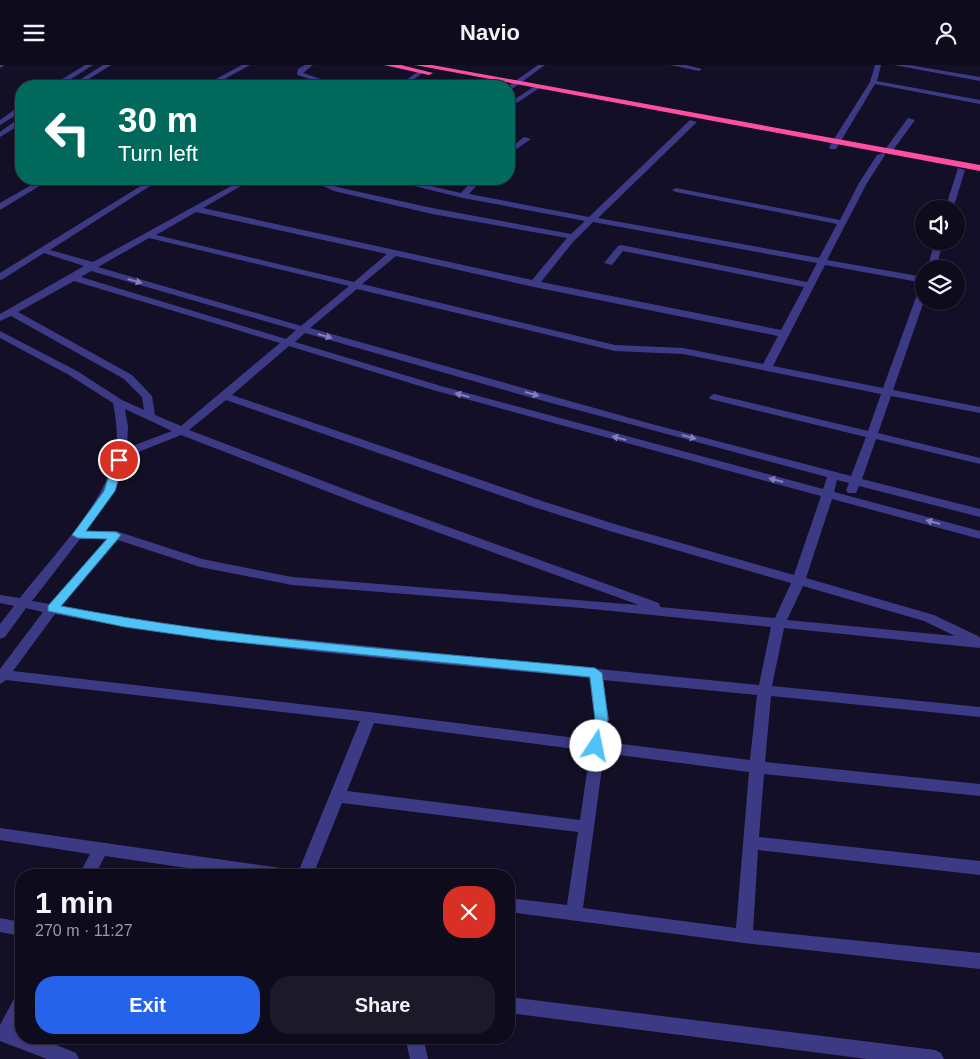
<!DOCTYPE html>
<meta charset="utf-8">
<style>
body{margin:0;font-family:Arial,sans-serif;background:#1c1929;color:#f1f3f6;height:100vh;display:flex;flex-direction:column;font-size:19px;white-space:nowrap}
*{box-sizing:border-box;margin:0}
p{font-size:16px;color:#9b9ba3}
.icon{flex:none;width:28px;height:28px;fill:none;stroke:currentColor;stroke-width:2;stroke-linecap:round;stroke-linejoin:round}
.map{position:relative;flex:1;overflow:hidden}
.panel{position:absolute;left:15px;top:804px;width:500px;height:175px;display:flex;flex-direction:column;background:#0e0b1c;border-radius:20px;box-shadow:0 1px 4px #0004,0 0 0 1px #2e2b3b}
.panel>*{flex:none}
.hud{position:absolute;left:15px;top:15px;width:500px;height:105px;border-radius:20px;box-shadow:0 1px 4px #0004,0 0 0 1px #2e2b3b;background:#00695c;color:#fff;overflow:hidden}
.fabs{position:absolute;left:915px;top:135px;display:grid;gap:10px}
.fabs a{display:grid;place-items:center;width:50px;height:50px;border-radius:50%;background:#0e0b1c;box-shadow:0 1px 4px #0004,0 0 0 1px #2e2b3b;font-size:25px}
.pin{position:absolute;display:grid;place-items:center;width:42px;height:42px;color:#fff;margin:-21px;border:2px solid #fff;border-radius:50%;box-shadow:0 1px 5px #0007}
.me{position:absolute;width:55px;margin:-28px;rotate:11deg;stroke-linejoin:round;filter:drop-shadow(0 0 4px #0008)}
.turn{display:flex;align-items:center;gap:18px;height:105px;padding:0 20px;font-size:22px}
.turn .icon{width:65px;height:65px;stroke-width:2.5}
.turn b{display:block;font-size:35px;line-height:42px}
.round{display:grid;place-items:center;flex:none;width:52px;height:52px;border-radius:20px;background:#1c1929}
.overview{display:flex;align-items:center;justify-content:space-between;height:85px;padding:0 20px}
h1{font-size:30px;font-weight:600;line-height:38px}
.cta{display:flex;gap:10px;margin-top:auto;padding:10px 20px}
.cta a{flex:1;height:58px;border-radius:20px;background:#2563eb;color:#fff;font-size:20px;font-weight:600;line-height:58px;text-align:center}
.cta a+a{background:#1c1929;color:#f1f3f6}
header{display:flex;justify-content:space-between;align-items:center;height:65px;padding:0 20px;background:#0e0b1c;font-size:22px;font-weight:600}
.map>svg:first-child{display:block}
.lines{fill:none;stroke-linecap:round;stroke-linejoin:round}
.minor{fill:#3d3a85;fill-rule:evenodd}
.highway{fill:#ff4fa3;fill-rule:evenodd}
.oneway{fill:#837fbc}
.route{fill:#4fc3f7;stroke:#337fa1}
</style>
<header><svg class="icon" aria-label="menu" viewBox="0 0 24 24"><path d="M4 6h16M4 12h16M4 18h16"/></svg>Navio<svg class="icon" aria-label="person" viewBox="0 0 24 24"><circle cx="12" cy="8" r="4"/><path d="M4 21q1-7 8-7t8 7"/></svg></header>
<div class="map">
<svg width="980" height="994" viewBox="0 0 980 994">
<rect width="100%" height="100%" fill="#130f26"/>
<g class="lines">
<path class="minor" d="M0,0H5L0,3Z
M85,0H93L60,21H51Z
M103,0H111L78,21H70Z
M242,0H250L212,21H203Z
M305,0H313L303,8L336,19L333,21L297,10L298,4Z
M538,0H545L512,24L509,25L508,21Z
M670,0H686L702,4L699,6Z
M875,0H881L877,16L980,35V39L875,19L836,84H830L829,82L870,17Z
M894,0H909L980,12V16Z
M420,5L425,6L405,21H398Z
M535,21L541,22L509,43V38Z
M18,42H21V47L0,60V55Z
M908,53L915,55L891,88H885L884,86Z
M18,54H21V59L0,72V67Z
M690,55L697,57L598,153L819,193L837,159L676,127L672,125L676,123L840,155L859,118L877,90L884,88L885,90L867,118L827,195L924,212V218L825,200L773,301L883,323L919,224L924,221V236L893,325L980,342V348L891,331L878,368L980,393V399L876,374L862,414L980,444V452L859,421L856,428H848L846,425L849,418L837,415L834,427L980,466V474L832,434L806,513L934,550L978,571L980,573V583L784,563L772,621L980,642V652L771,631L765,697L980,719V731L764,709L759,772L980,796V810L758,785L753,865L980,888V904L744,878L509,847V833L567,840L578,767L342,738L313,810H297L360,656L6,615L0,619V604L43,547L26,543L5,572L0,574V559L14,541L0,538V530L20,533C51,492 109,436 116,384C118,368 116,354 113,338L69,310L0,273V266L77,306L122,335L144,345L142,332L124,314L11,251L0,256V249L84,201L44,188L3,214L0,215V208L152,114H161L50,185L93,197L244,114H253L203,143L532,215L567,173L432,149L334,126L323,121L326,114H334L332,120L337,122L432,143L571,169L585,156L463,133L386,114H400L461,128L474,114H482L469,129L589,152ZM196,147L387,189L354,217L156,170ZM593,157L817,198L807,217L621,180L618,181L604,198L612,200L623,186L804,222L781,265L541,217L573,177ZM149,173L349,221L301,261L98,202ZM396,191L534,222L778,271L763,299L683,283L615,280L362,219ZM91,206L296,265L286,274L81,212ZM74,216L280,278L181,361L155,350L152,331L132,310L18,247ZM357,224L615,286L683,289L881,329L868,366L714,329L709,332L710,334L866,372L851,411L648,358L310,263ZM305,268L529,332L827,412L823,424L441,321L295,277ZM289,281L433,325L821,431L794,510L621,461L542,436L232,330ZM226,335L534,442L613,467L791,518L775,553L660,542L659,538L373,435L189,365ZM125,344L172,366L127,383L128,362ZM181,370L365,441L639,540L292,512L202,494L116,466H86L113,426L126,392ZM80,474H106L49,539L32,536ZM118,475L200,502L292,520L582,543L771,562L759,620L215,566L125,553L62,541ZM803,521L924,556L955,571L787,555ZM55,549C231,583 411,595 589,613L595,654L592,675L369,647L13,606ZM603,615L757,630L750,695L606,677L609,654ZM374,658L590,686L580,755L347,726ZM604,688L749,707L736,863L583,843Z
M524,72L531,74L509,89V84Z
M958,103L965,105L953,144H945Z
M42,114H51L0,145V138Z
M935,176H943L936,204H927Z
M0,763L281,803L287,805L289,810H235L105,791L95,810H79L90,789L0,775Z
M0,853L21,857V871L0,867Z
M21,930V955L16,966L21,967V972C41,972 58,981 76,988L79,994H47L0,976V960L15,932Z
M509,932L935,985L941,988L944,994H867L509,948Z
M405,972H423L428,994H410Z"/>
<path class="highway" d="M384,0H401L433,8L429,10Z
M415,0H432L980,100V106Z"/>
</g>
<defs><path id="oneway-solid" d="M-6-.8H1V-3.2L6.5 0L1 3.2V.8H-6Z" transform="scale(1.25)"/></defs>
<g class="oneway">
<use href="#oneway-solid" transform="translate(135 216) rotate(16)"/>
<use href="#oneway-solid" transform="translate(325 271) rotate(16)"/>
<use href="#oneway-solid" transform="translate(532 329) rotate(15)"/>
<use href="#oneway-solid" transform="translate(462 330) rotate(-165)"/>
<use href="#oneway-solid" transform="translate(689 372) rotate(15)"/>
<use href="#oneway-solid" transform="translate(619 373) rotate(-165)"/>
<use href="#oneway-solid" transform="translate(776 415) rotate(-165)"/>
<use href="#oneway-solid" transform="translate(933 457) rotate(-165)"/>
</g>
<path class="route" d="M119,392L124,395L115,426L86,466L116,467L121,470L61,541C237,575 417,586 595,603L602,608L608,654L601,685H592L590,681L595,654L590,612L216,575L125,562L48,546V541L107,474L78,473L72,470L104,426L114,395Z"/>
</svg>
<div class="fabs">
<a><svg class="icon" aria-label="sound" viewBox="0 0 24 24"><path d="M4 9h4l5-4v14l-5-4H4zM17 9q2 3 0 6"/></svg></a>
<a><svg class="icon" aria-label="layers" viewBox="0 0 24 24"><path d="M12 4l9 5-9 5-9-5zM3 14l9 5 9-5"/></svg></a>
</div>
<div class="pin" style="left:119px;top:395px;background:#d93025"><svg class="icon" aria-label="arrive" viewBox="0 0 24 24"><path d="M6 21V4h12l-3 4 3 4H6"/></svg></div>
<svg class="me" style="left:596px;top:681px" viewBox="-20 -20 40 40"><circle r="19" fill="#fff"/><path d="M0-13L10 11 0 6-10 11z" fill="#4fc3f7"/></svg>
<div class="hud">
<div class="turn"><svg class="icon" aria-label="left" viewBox="0 0 24 24"><path d="M17 20v-9H6M10 6l-5 5 5 5"/></svg><div><b>30 m</b>Turn left</div></div>
</div>
<section class="panel">
<div class="overview"><div><h1>1 min</h1><p>270 m · 11:27</p></div><a class="round" style="background:#d93025;color:#fff"><svg class="icon" aria-label="close" viewBox="0 0 24 24"><path d="M6 6l12 12M18 6L6 18"/></svg></a></div>
<div class="cta"><a>Exit</a><a>Share</a></div>
</section>
</div>
